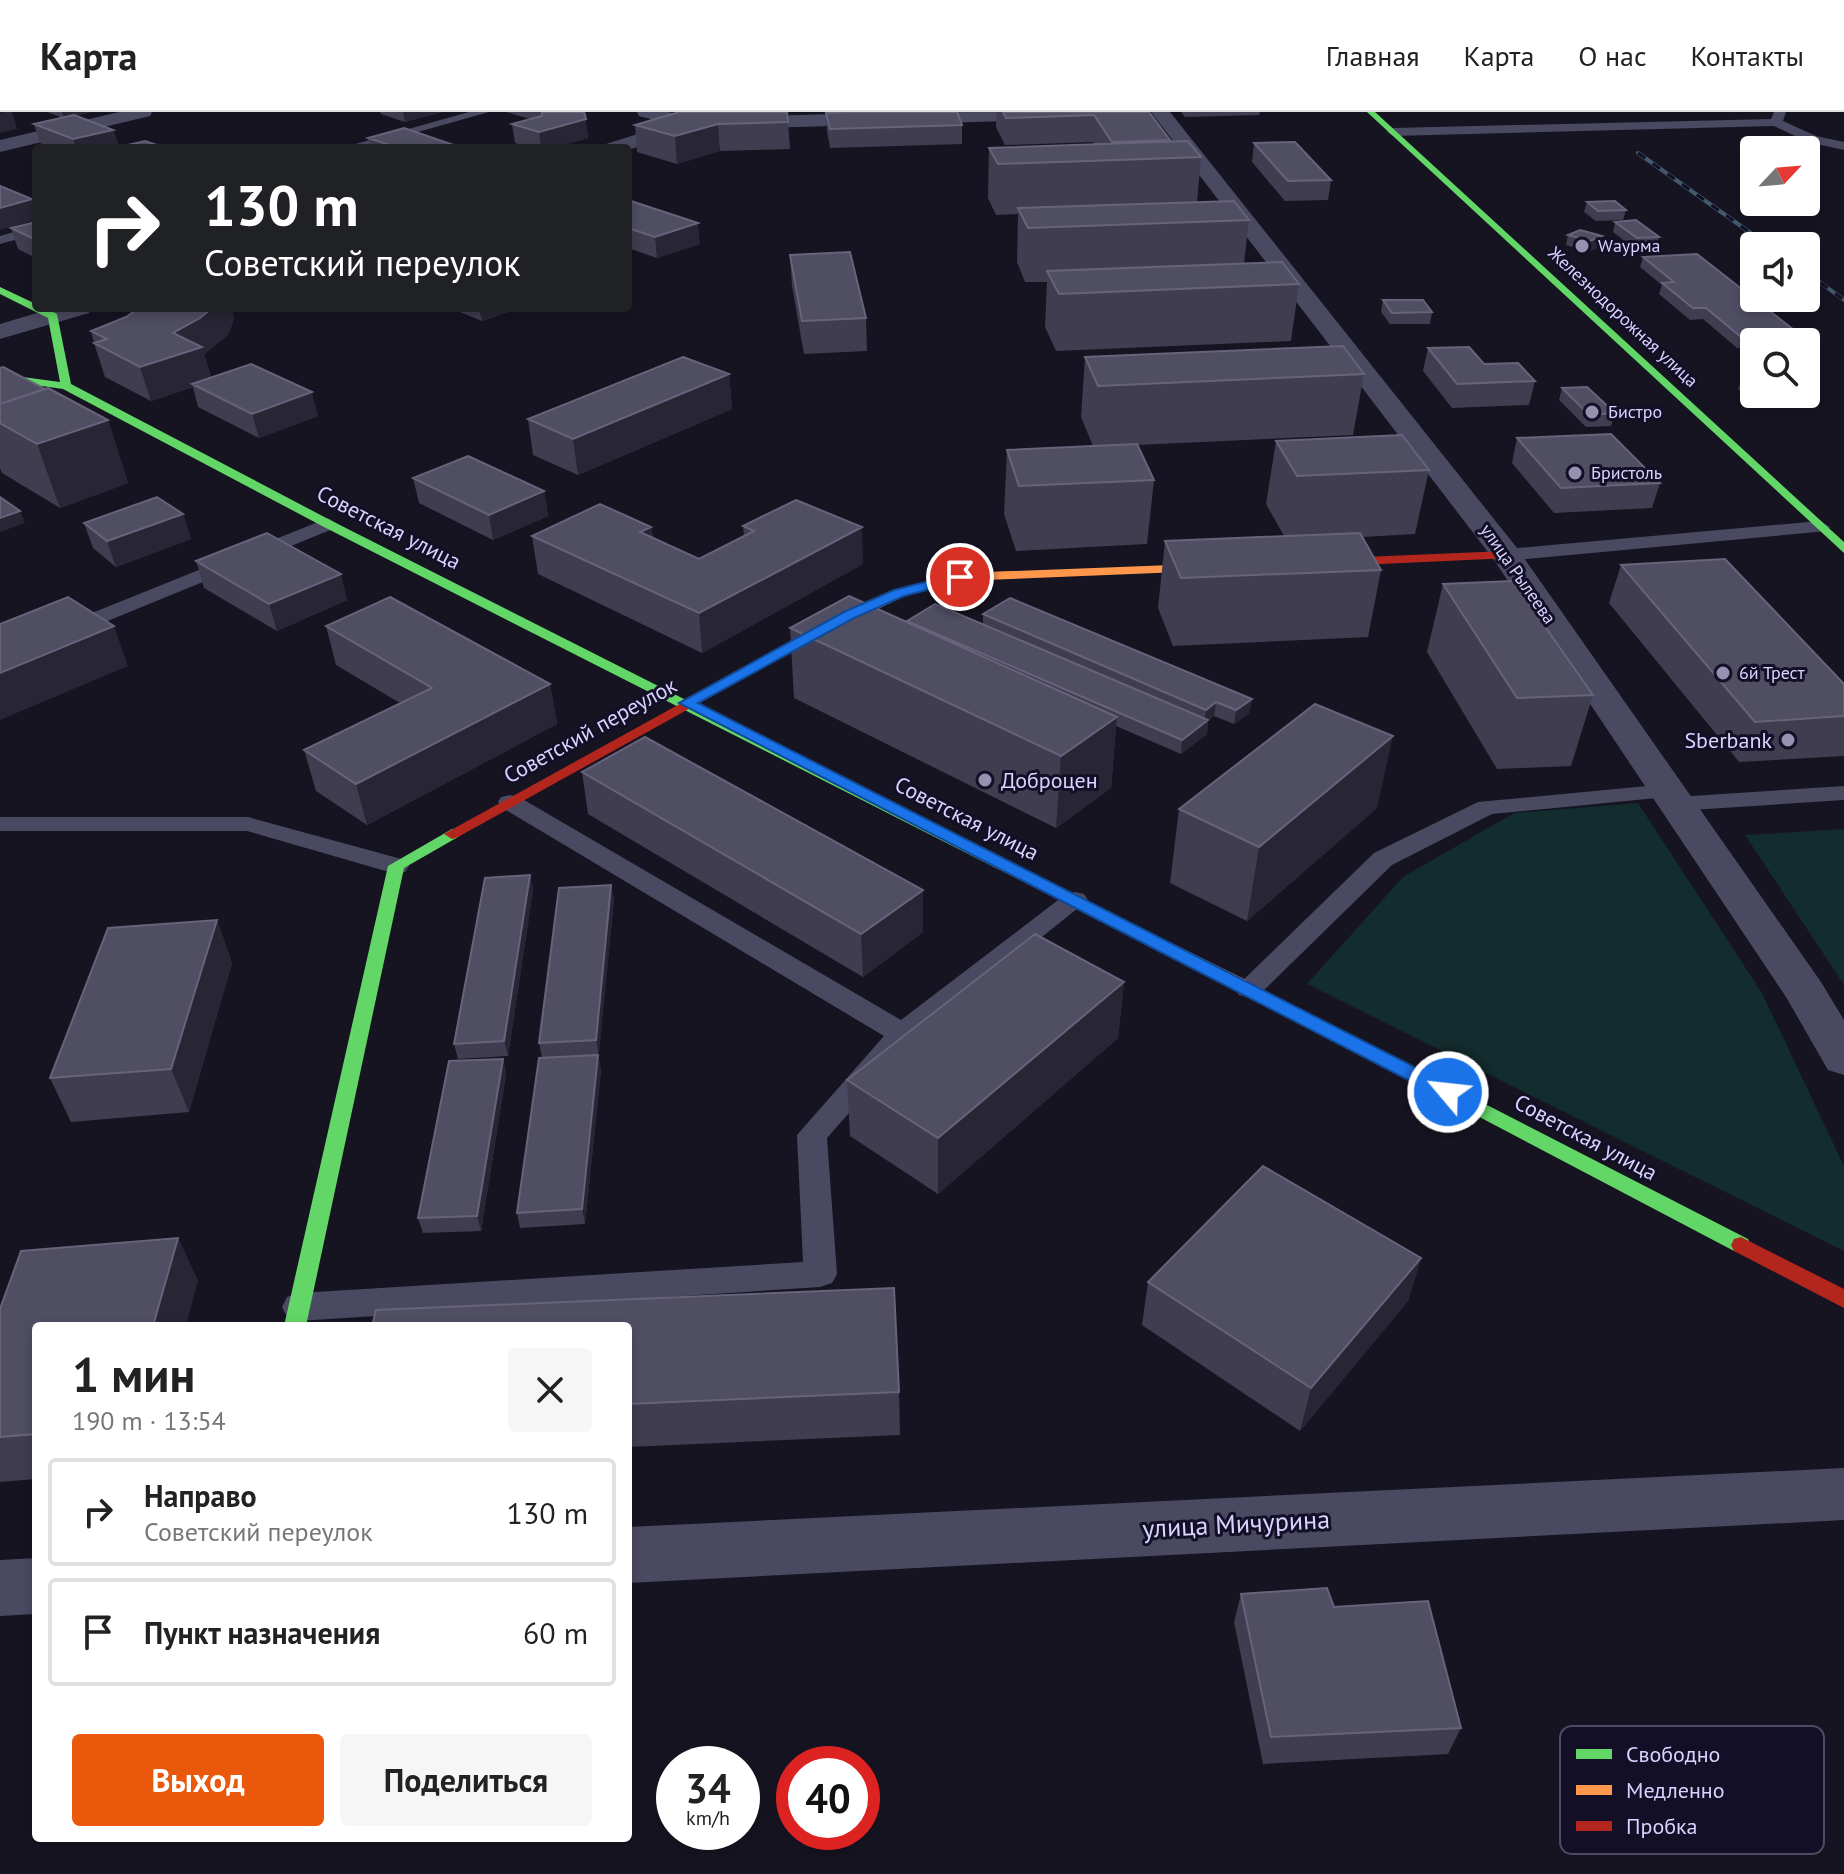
<!DOCTYPE html>
<html lang="ru">
<meta charset="utf-8">
<style>
body{margin:0;font-family:"PT Sans",sans-serif;background:#f6f6f6;color:#222;height:100vh;display:flex;flex-direction:column;font-size:30px;white-space:nowrap}
*{box-sizing:border-box;margin:0}
p{font-size:26px;color:#767676}
.icon{flex:none;width:44px;height:44px;fill:none;stroke:currentColor;stroke-width:2;stroke-linecap:round;stroke-linejoin:round}
.map{position:relative;flex:1;overflow:hidden}
.sheet{position:absolute;left:32px;top:1210px;width:600px;height:520px;display:flex;flex-direction:column;background:#fff;border-radius:8px;box-shadow:0 4px 12px #0003}
.sheet>*{flex:none}
.hud{position:absolute;left:32px;top:32px;width:600px;height:168px;border-radius:8px;box-shadow:0 4px 12px #0003;background:#202124;color:#fff;overflow:hidden}
.needle{width:52px;rotate:64deg}
.tools{position:absolute;left:1740px;top:24px;display:grid;gap:16px}
.tools a{display:grid;place-items:center;width:80px;height:80px;border-radius:8px;background:#fff;box-shadow:0 4px 12px #0003;font-size:40px}
.speed{position:absolute;left:656px;top:1634px;display:flex;gap:16px;font-size:40px;font-weight:700;text-align:center}
.speed>*{display:grid;place-content:center;width:104px;height:104px;border-radius:50%;background:#fff;box-shadow:0 4px 12px #0003;line-height:1}
.speed small{font-size:20px;font-weight:400}
.speed .limit{border:12px solid #d22;background:#fff;color:#111}
.pin{position:absolute;display:grid;place-items:center;width:68px;height:68px;color:#fff;margin:-34px;border:4px solid #fff;border-radius:50%;box-shadow:0 2px 8px #0007}
.me{position:absolute;width:88px;margin:-44px;rotate:298deg;stroke-linejoin:round;filter:drop-shadow(0 0 6px #0008)}
.turn{display:flex;align-items:center;gap:28px;height:168px;padding:0 40px;font-size:36px}
.turn .icon{width:104px;height:104px;stroke-width:2.5}
.turn b{display:block;font-size:56px;line-height:68px}
.round{display:grid;place-items:center;flex:none;width:84px;height:84px;border-radius:8px;background:#f6f6f6}
.overview{display:flex;align-items:center;justify-content:space-between;height:136px;padding:0 40px}
h1{font-size:48px;font-weight:700;line-height:60px}
.cta{display:flex;gap:16px;margin-top:auto;padding:16px 40px}
.cta a{flex:1;height:92px;border-radius:8px;background:#ea580c;color:#fff;font-size:32px;font-weight:700;line-height:92px;text-align:center}
.cta a+a{background:#f6f6f6;color:#222}
ul{padding:0;list-style:none}
li{display:flex;align-items:center;gap:24px;height:108px;margin:0 16px 12px;padding:0 24px;border:4px solid #e0e0e0;border-radius:8px}
li div{flex:1}
li b{display:block;font-size:30px}
li em{font-style:normal}
header{display:flex;align-items:center;gap:48px;box-sizing:border-box;height:112px;padding:0 40px;background:#fff;border-bottom:2px solid #e0e0e0}
header strong{font-size:38px}
nav{display:flex;gap:44px;margin-inline-start:auto;font-size:28px}
.map>svg:first-child{display:block}
.green{fill:#132c2d}
.lines{fill:none;stroke-linecap:round;stroke-linejoin:round}
.lane{fill:#4a4962;fill-rule:evenodd}
.street{fill:#4a4962;fill-rule:evenodd}
.fast{fill:#63d668;fill-rule:evenodd}
.slow{fill:#ff974d;fill-rule:evenodd}
.jam{fill:#b3261e;fill-rule:evenodd}
.rail-casing{stroke:#43596b;stroke-width:4}
.rail{stroke:#130f26;stroke-width:3;stroke-dasharray:9;stroke-linecap:butt}
.wall{fill:#403d50}
.shaded-wall{fill:#282635}
.building{fill:#504e63;stroke:#66637b;stroke-width:2}
.route{fill:#1a73e8;stroke:#114b97;stroke-width:2}
.poi-dot{fill:#9591b1;stroke:#130f26;stroke-width:3}
.labels{text-anchor:middle;stroke-width:6;stroke-linejoin:round;paint-order:stroke}
.far-poi-label{font-size:18px;fill:#d9d4ff;stroke:#130f26;text-anchor:start}
.far-street-label{font-size:18px;fill:#d9d4ff;stroke:#130f26}
.street-label{font-size:22px;fill:#d9d4ff;stroke:#130f26}
.poi-label{font-size:22px;fill:#d9d4ff;stroke:#130f26;text-anchor:end}
.near-street-label{font-size:26px;fill:#d9d4ff;stroke:#130f26}
.key{fill:#130f26;stroke:#4e4a67;stroke-width:2}
.key-label{font-size:22px;fill:#d9d4ff}
</style>
<header>
<strong>Карта</strong>
<nav><a>Главная</a><a>Карта</a><a>О нас</a><a>Контакты</a></nav>
</header>
<div class="map">
<svg width="1844" height="1762" viewBox="0 0 1844 1762">
<rect width="100%" height="100%" fill="#161421"/>
<path class="green" d="M1638,691L1762,881L1844,1054V1139L1307,872L1403,765L1514,701Z
M1844,717V873L1745,723Z"/>
<g class="lines">
<path class="lane" d="M469,0H489L361,36H341Z
M1774,0H1786L1783,9L1816,24L1844,30V38L1808,30L1774,14L1393,24L1387,20L1393,16L1771,7Z
M36,114V122L0,132V124Z
M328,406L338,412L335,416L0,553V538Z
M1820,409L1830,415L1827,419L1506,449L1496,443L1506,437Z
M1668,672L1677,674L1680,679L1677,684L1492,702L1392,753L1259,883L1249,885L1239,883L1235,876L1374,741L1478,690Z
M1844,674V688L1676,699L1667,697L1664,692L1667,687L1676,685Z
M510,683L519,685L901,908L1066,782L1075,780L1084,782L1088,788L912,929L827,1026L837,1162L832,1171L820,1175L299,1209L287,1205L282,1195L287,1185L299,1181L803,1150L797,1023L884,924L501,695L498,690L501,685Z
M0,705H248L405,748L409,754L405,760L396,762L247,719H0Z"/>
<path class="street" d="M119,0H152L150,4L0,40V28Z
M637,0H668L691,6L914,0H1121L1112,6L692,18L628,38L603,36L606,32L670,12L639,4Z
M1151,0H1170L1517,436L1821,870L1844,908V963L1828,958L1786,885L1494,448Z
M54,196H92L89,201L0,227V212Z
M1844,1356V1408L628,1471V1415Z
M36,1446V1502L0,1504V1448Z"/>
<path class="fast" d="M1367,0H1375L1844,430V441Z
M0,175L36,192V196H45L57,202L71,272L332,409L1006,750L998,755L992,754L324,415L63,277L0,268V262L60,270L48,206L0,182Z
M452,717L458,719L460,722L458,725L404,756L306,1214H284L388,754Z
M1240,866L1748,1127L1751,1133L1748,1139L1741,1141L1734,1139L1234,876L1231,872L1234,868Z"/>
<path class="slow" d="M1224,451L1229,452V458L960,469L904,484L797,537L792,538L785,534L894,478L960,461Z
M998,745L1246,868L1249,872L1240,878L1234,876L992,754L990,750Z"/>
<path class="jam" d="M1506,439L1512,443L1511,446L1316,455L1310,451L1316,447Z
M792,530L799,534L797,537L458,725L452,727L444,722Z
M1741,1125L1844,1177V1196L1734,1139L1731,1133L1734,1127Z"/>
<defs>
<path id="rail" d="M1638,41L1769,134
M1806,160L1844,188"/>
</defs>
<use href="#rail" class="rail-casing"/>
<use href="#rail" class="rail"/>
</g>
<path class="wall" d="M47,0H91L75,4L113,18L119,35L165,36H53L40,31L34,12L63,6Z
M380,0H442L405,10L381,2Z
M506,0H584L588,26L553,36H530L515,31L512,12L530,7Z
M997,0H1149L1170,28V30L1201,45L1197,90L1249,108L1244,151L1299,172L1291,229L1056,239L1045,215L1047,170H1025L1017,150L1018,102L996,103L988,86L989,36L1094,32L1093,30L1005,33L996,15Z
M1181,0H1260L1259,3L1185,5Z
M826,1L962,13V32L830,36L827,19Z
M788,10L790,37L720,39L677,52L637,40L635,13Z
M368,26L451,32L452,36H370Z
M1254,31L1331,68L1328,88L1285,89L1252,50Z
M628,88L700,132L657,146L628,136Z
M1587,90L1626,98L1623,108L1596,109L1584,100Z
M36,110V146L18,137L11,116Z
M1615,110L1659,125L1656,135L1634,136L1613,120Z
M1568,123L1602,124L1599,135L1588,140L1566,133Z
M790,143L866,206L867,239L804,242L792,174Z
M1643,145L1799,222L1796,230H1754V235L1737,236L1703,207L1690,208L1659,182L1662,173L1640,155Z
M1383,188L1432,200L1430,212H1390L1381,200Z
M450,196H519L482,209Z
M126,205L234,207L228,223L204,242L211,265L318,304L259,326L198,295L193,275L151,289L105,265L94,231L91,219Z
M1428,236L1484,252L1535,269L1529,293L1452,296L1423,259Z
M1752,242L1754,243V282L1738,278L1742,266L1748,258V254Z
M1085,245L1364,262L1353,323L1137,333L1154,368L1147,432L1016,439L1004,402L1007,338L1093,334L1081,305Z
M0,256L108,308L128,371L60,396L2,361L0,356Z
M729,262L732,297L578,363L533,343L528,307Z
M1562,276L1615,301L1611,314L1586,315L1559,288Z
M1755,282H1771L1769,285Z
M1517,326L1660,371L1652,396L1554,401L1512,351Z
M1276,329L1429,358L1415,422L1362,425L1381,458L1368,525L1173,534L1158,496L1165,429L1284,424L1266,392Z
M413,366L544,379L548,404L493,428L419,391Z
M183,402L191,427L116,455L93,436L84,411Z
M743,414L863,452L702,541L538,462L532,424L651,415L653,426L699,447L744,424Z
M196,449L347,488L277,519L204,476Z
M1621,453L1844,572V644L1739,650L1609,491Z
M1443,472L1593,583L1571,654L1497,657L1427,540Z
M983,502L1252,587L1249,601L1234,612L1214,604L1208,608L1207,622L1181,642L1116,614L1111,676L1056,716L794,586L790,516L907,510V509L983,512Z
M326,514L550,572L557,612L367,713L316,679L304,638L400,591L336,553Z
M582,660L923,778V820L863,865L588,702Z
M1377,696L1247,809L1170,771L1179,697Z
M530,763L533,778L508,944L458,947L454,932Z
M611,773L614,788L598,943L601,958L585,1112L520,1116L517,1101L542,945L539,931Z
M217,808L232,851L189,1000L71,1010L50,966Z
M1124,870L1118,926L938,1082L850,1024L847,968Z
M503,947L506,962L481,1119L423,1121L418,1106Z
M178,1126L198,1169L36,1214V1367L0,1370V1197Z
M1421,1146L1408,1189L1300,1319L1142,1213L1148,1170Z
M628,1214L899,1280L900,1323L628,1335Z
M1241,1482L1461,1616L1448,1642L1263,1652L1234,1510Z"/>
<path class="shaded-wall" d="M4,0H12L17,17L0,21V1Z
M62,0H91L64,6Z
M403,0H442L405,10Z
M586,7L588,26L553,36H541L539,20Z
M718,12L720,39L677,52L675,24Z
M113,18L119,36H76L73,27Z
M451,32L452,36H435Z
M32,87L36,99V108L0,118V96Z
M698,111L700,132L657,146L655,125Z
M1602,124L1599,135L1588,140L1590,129Z
M212,196H232L234,207L228,223L204,242L212,269L192,272L193,275L151,289L140,255L173,221Z
M479,196H519L482,209Z
M729,262L732,297L578,363L573,327Z
M312,280L318,304L259,326L252,302Z
M108,308L128,371L60,396L37,332Z
M544,379L548,404L493,428L489,403Z
M20,399L25,411L0,420V406Z
M183,402L191,427L116,455L107,429Z
M651,415L656,452L640,420Z
M862,415L863,452L702,541L699,501Z
M341,462L347,488L277,519L269,492Z
M114,514L128,554L0,608V561Z
M550,572L557,612L367,713L356,672Z
M1252,587L1249,601L1234,612L1236,598Z
M1216,590L1214,604L1208,608L1207,622L1181,642L1182,628L1204,611L1206,598Z
M1117,605L1111,676L1056,716L1061,644Z
M1393,624L1377,696L1247,809L1259,735Z
M530,763L533,778L508,944L504,929Z
M611,773L614,788L599,943L596,928Z
M923,778V820L863,865L861,822Z
M217,808L232,851L189,1000L171,957Z
M1124,870L1118,926L938,1082V1026Z
M598,943L601,958L585,1112L582,1097Z
M503,947L506,962L481,1119L477,1104Z
M178,1126L198,1169L186,1214H153Z
M1421,1146L1408,1189L1300,1319L1311,1276Z"/>
<path class="building" d="M542,0H584L586,7L539,20L512,12L542,4Z
M679,0H787L788,10L718,12L675,24L635,13Z
M850,0H957L962,13L830,17L826,1Z
M1003,0H1149L1170,28L1112,30L1094,3L1006,6Z
M74,3L113,18L73,27L34,12Z
M404,16L451,32L435,36H399L368,26Z
M145,29L165,36H115Z
M1188,29L1201,45L998,52L989,36Z
M1295,30L1331,68L1288,69L1254,31Z
M0,74L32,87L0,96Z
M628,88L698,111L655,125L628,116Z
M1234,89L1249,108L1028,116L1018,96Z
M1615,89L1626,98L1598,99L1587,90Z
M1636,108L1659,125L1637,126L1615,110Z
M36,110V128L11,116Z
M1580,118L1602,124L1590,129L1568,123Z
M850,140L866,206L802,209L790,143Z
M1697,142L1799,222L1741,225L1706,196H1693L1662,171L1674,170L1643,145Z
M1282,150L1299,172L1059,182L1047,159Z
M1383,188H1423L1432,200L1392,201Z
M139,196H212L200,206L173,221L202,235L140,255L94,231L107,227L91,219L126,205Z
M1343,234L1364,262L1098,274L1085,245Z
M1469,235L1484,252L1518,251L1535,269L1457,272L1428,236Z
M683,245L729,262L573,327L528,307Z
M1753,251L1754,252V269L1742,266Z
M251,252L312,280L252,302L192,272Z
M3,255L45,277L0,292V256Z
M1587,275L1615,301L1589,303L1562,276Z
M48,276L108,308L37,332L0,311V292Z
M1611,322L1660,371L1561,376L1517,326Z
M1402,323L1429,358L1297,364L1276,329Z
M1137,332L1154,368L1019,374L1007,338Z
M468,344L544,379L489,403L413,366Z
M0,385L20,399L0,406Z
M157,385L183,402L107,429L84,411Z
M796,388L862,415L699,501L532,424L600,392L651,415L640,420L699,447L754,419L743,414Z
M267,421L341,462L269,492L196,449Z
M1360,421L1381,458L1181,466L1165,429Z
M1725,447L1844,572V604L1755,610L1621,453Z
M1513,469L1593,583L1517,586L1443,472Z
M849,484L1117,605L1061,644L790,516Z
M68,485L114,514L0,561V512Z
M390,485L550,572L356,672L304,638L432,576L326,514Z
M1010,486L1252,587L1236,598L1216,590L1206,598L983,502Z
M935,492L1208,608L1182,628L907,509Z
M1315,592L1393,624L1259,735L1179,697Z
M645,625L923,778L861,822L582,660Z
M530,763L504,929L454,932L485,766Z
M611,773L596,928L539,931L559,776Z
M217,808L171,957L50,966L108,816Z
M1035,822L1124,870L938,1026L847,968Z
M598,943L582,1097L517,1101L539,946Z
M503,947L477,1104L418,1106L449,949Z
M1263,1054L1421,1146L1311,1276L1148,1170Z
M178,1126L153,1214H36V1322L0,1325V1197L21,1139Z
M894,1176L899,1280L628,1292V1214H372L376,1198Z
M1327,1476L1334,1495L1428,1489L1461,1616L1271,1625L1241,1482Z"/>
<path class="route" d="M960,461L965,463V468L904,484L854,506L698,591L1454,975L1457,980L1454,985H1441L679,591L844,500L894,478Z"/>
<g class="poi-dot">
<circle cx="1582" cy="134" r="8"/>
<circle cx="1592" cy="300" r="8"/>
<circle cx="1575" cy="361" r="8"/>
<circle cx="1723" cy="561" r="8"/>
<circle cx="1788" cy="628" r="8"/>
<circle cx="985" cy="668" r="8"/>
</g>
<g class="labels">
<g class="far-poi-label">
<text x="1598" y="140">Wаурма</text>
<text x="1608" y="306">Бистро</text>
<text x="1591" y="367">Бристоль</text>
<text x="1739" y="567">6й Трест</text>
</g>
<g class="far-street-label">
<text transform="translate(1623 205) rotate(43)" y="6">Железнодорожная улица</text>
<text transform="translate(1518 462) rotate(55)" y="6">улица Рылеева</text>
</g>
<g class="street-label">
<text transform="translate(389 415) rotate(27)" y="8">Советская улица</text>
<text transform="translate(590 618) rotate(-29)" y="8">Советский переулок</text>
<text transform="translate(967 706) rotate(27)" y="8">Советская улица</text>
<text transform="translate(1586 1025) rotate(28)" y="8">Советская улица</text>
</g>
<g class="poi-label">
<text x="1772" y="636">Sberbank</text>
<text x="1001" y="676" text-anchor="start">Доброцен</text>
</g>
<g class="near-street-label">
<text transform="translate(1236 1412) rotate(-3)" y="9">улица Мичурина</text>
</g>
</g>
<rect x="1560" y="1614" width="264" height="128" rx="12" class="key"/>
<rect x="1576" y="1637" width="36" height="10" fill="#63d668"/>
<rect x="1576" y="1673" width="36" height="10" fill="#ff974d"/>
<rect x="1576" y="1709" width="36" height="10" fill="#b3261e"/>
<g class="key-label">
<text x="1626" y="1650">Свободно</text>
<text x="1626" y="1686">Медленно</text>
<text x="1626" y="1722">Пробка</text>
</g>
</svg>
<div class="tools">
<a><svg class="needle" viewBox="-14 -14 28 28"><path d="M0-13l5 13h-10z" fill="#e53935"/><path d="M0 13l5-13h-10z" fill="#767676"/></svg></a>
<a><svg class="icon" aria-label="sound" viewBox="0 0 24 24"><path d="M4 9h4l5-4v14l-5-4H4zM17 9q2 3 0 6"/></svg></a>
<a><svg class="icon" aria-label="search" viewBox="0 0 24 24"><circle cx="10" cy="10" r="6"/><path d="M15 15l6 6"/></svg></a>
</div>
<div class="speed"><div>34<small>km/h</small></div><div class="limit">40</div></div>
<div class="pin" style="left:960px;top:465px;background:#d93025"><svg class="icon" aria-label="arrive" viewBox="0 0 24 24"><path d="M6 21V4h12l-3 4 3 4H6"/></svg></div>
<svg class="me" style="left:1448px;top:980px" viewBox="-20 -20 40 40"><circle r="17" fill="#1a73e8" stroke="#fff" stroke-width="3"/><path d="M0-11L8 9 0 5-8 9z" fill="#fff"/></svg>
<div class="hud">
<div class="turn"><svg class="icon" aria-label="right" viewBox="0 0 24 24"><path d="M7 20v-9h11M14 6l5 5-5 5"/></svg><div><b>130 m</b>Советский переулок</div></div>
</div>
<section class="sheet">
<div class="overview"><div><h1>1 мин</h1><p>190 m · 13:54</p></div><a class="round"><svg class="icon" aria-label="close" viewBox="0 0 24 24"><path d="M6 6l12 12M18 6L6 18"/></svg></a></div>
<ul>
<li><svg class="icon" aria-label="right" viewBox="0 0 24 24"><path d="M7 20v-9h11M14 6l5 5-5 5"/></svg><div><b>Направо</b><p>Советский переулок</p></div><em>130 m</em></li>
<li><svg class="icon" aria-label="arrive" viewBox="0 0 24 24"><path d="M6 21V4h12l-3 4 3 4H6"/></svg><div><b>Пункт назначения</b></div><em>60 m</em></li>
</ul>
<div class="cta"><a>Выход</a><a>Поделиться</a></div>
</section>
</div>
